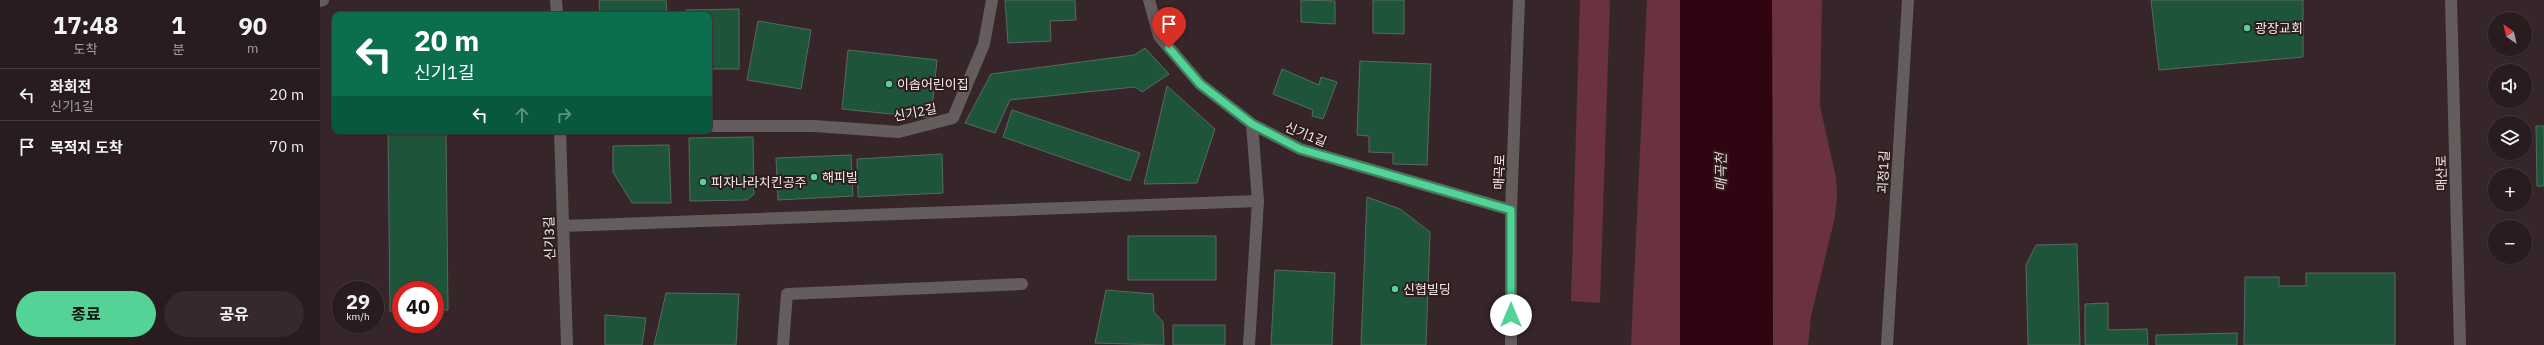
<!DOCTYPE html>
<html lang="ko">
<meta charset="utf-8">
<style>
body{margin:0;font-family:"IBM Plex Sans","Noto Sans KR",sans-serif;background:#35292c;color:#f1f3f6;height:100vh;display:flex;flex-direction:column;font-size:15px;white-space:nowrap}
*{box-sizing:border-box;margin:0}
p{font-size:13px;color:#a5a1a4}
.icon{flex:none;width:22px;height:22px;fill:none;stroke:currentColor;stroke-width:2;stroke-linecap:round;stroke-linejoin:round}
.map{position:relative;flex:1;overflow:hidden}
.panel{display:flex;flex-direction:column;background:#291c1f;width:320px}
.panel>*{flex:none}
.top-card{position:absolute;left:12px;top:12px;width:380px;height:122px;border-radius:8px;box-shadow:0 1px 3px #0004,0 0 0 1px #453a3d;background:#0b6e4f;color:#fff;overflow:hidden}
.needle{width:26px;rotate:326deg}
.buttons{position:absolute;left:2168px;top:12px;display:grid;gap:8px}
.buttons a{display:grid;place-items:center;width:44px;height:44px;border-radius:50%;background:#291c1f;box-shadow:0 1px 3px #0004,0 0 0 1px #453a3d;font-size:20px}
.speed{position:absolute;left:12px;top:281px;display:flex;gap:8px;font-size:20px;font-weight:700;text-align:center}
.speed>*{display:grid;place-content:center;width:52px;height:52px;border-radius:50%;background:#291c1f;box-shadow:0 1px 3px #0004,0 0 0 1px #453a3d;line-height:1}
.speed small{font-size:10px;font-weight:400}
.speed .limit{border:6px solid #d22;background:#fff;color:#111}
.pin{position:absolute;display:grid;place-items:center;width:34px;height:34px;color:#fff;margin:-41px -17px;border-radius:50% 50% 50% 0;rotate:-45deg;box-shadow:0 0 4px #0007}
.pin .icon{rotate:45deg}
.me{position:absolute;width:44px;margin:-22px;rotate:0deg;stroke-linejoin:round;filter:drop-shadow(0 0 3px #0008)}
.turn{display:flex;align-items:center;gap:14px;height:84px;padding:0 16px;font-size:18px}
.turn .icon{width:52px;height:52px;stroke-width:2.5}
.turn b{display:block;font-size:28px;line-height:34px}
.lanes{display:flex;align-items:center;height:38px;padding:0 16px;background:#0003;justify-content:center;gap:20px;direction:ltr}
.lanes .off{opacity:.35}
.eta{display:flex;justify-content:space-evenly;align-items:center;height:68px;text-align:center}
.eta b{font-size:24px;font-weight:700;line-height:28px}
.cta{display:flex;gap:8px;margin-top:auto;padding:8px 16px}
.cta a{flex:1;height:46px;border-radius:24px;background:#53d396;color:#111;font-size:16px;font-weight:700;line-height:46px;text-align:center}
.cta a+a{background:#35292c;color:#f1f3f6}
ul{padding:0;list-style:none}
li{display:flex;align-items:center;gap:12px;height:52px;padding:0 16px;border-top:1px solid #453a3d}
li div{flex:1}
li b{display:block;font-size:15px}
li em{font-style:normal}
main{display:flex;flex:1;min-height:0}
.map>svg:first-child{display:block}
.green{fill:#6a323e}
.water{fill:#310411}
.building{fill:#1d543a;stroke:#586a5f}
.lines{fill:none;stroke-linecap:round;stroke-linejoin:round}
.minor{stroke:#655c5d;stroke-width:12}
.route-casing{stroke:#368962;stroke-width:10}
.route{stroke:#53d396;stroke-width:7}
.poi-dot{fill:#53d396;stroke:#2d1d1f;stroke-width:1.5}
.labels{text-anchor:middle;stroke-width:4;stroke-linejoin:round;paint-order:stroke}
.poi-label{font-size:13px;fill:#f8ecee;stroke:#2d1d1f;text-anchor:start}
.street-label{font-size:13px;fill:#f8ecee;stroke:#2d1d1f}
.water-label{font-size:14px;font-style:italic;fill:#efd4d8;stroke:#2d1d1f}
</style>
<main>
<section class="panel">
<div class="eta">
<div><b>17:48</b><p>도착</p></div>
<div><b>1</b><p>분</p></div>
<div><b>90</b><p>m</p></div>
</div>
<ul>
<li><svg class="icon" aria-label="left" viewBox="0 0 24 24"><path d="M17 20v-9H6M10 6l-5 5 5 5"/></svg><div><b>좌회전</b><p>신기1길</p></div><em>20 m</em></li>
<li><svg class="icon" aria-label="arrive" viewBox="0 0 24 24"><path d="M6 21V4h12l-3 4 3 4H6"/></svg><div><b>목적지 도착</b></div><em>70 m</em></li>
</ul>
<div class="cta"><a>종료</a><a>공유</a></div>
</section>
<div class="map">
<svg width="2224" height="345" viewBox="0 0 2224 345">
<rect width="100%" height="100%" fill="#372629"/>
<path class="green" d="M1260,0H1290L1280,303L1251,301Z
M1327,0H1360V345H1311Z
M1452,0H1502L1500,106L1516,178L1517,196L1515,217L1491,316L1488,345H1453Z"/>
<path class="water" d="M1360,0H1452L1453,345H1360Z"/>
<path class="building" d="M279,0H346L347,15H280Z
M685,0H755L756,20L730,21L731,41L688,43Z
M981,0L1015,1V24L981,22Z
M1053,0H1084V34L1053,33Z
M1831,0H1983V57L1839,70Z
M419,9V69H389V15H366V10Z
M438,21L491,30L481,89L427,80Z
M825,48L849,74L822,92L815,87L690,100L675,133L645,123L671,74L814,55Z
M528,50L617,60L611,118L522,109Z
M1040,61L1111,64L1107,165L1073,164V153L1049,152V136L1037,135Z
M962,69L999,85L1001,77L1017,82L1003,119L992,116L993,110L953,94Z
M847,86L895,129L877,183L824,184Z
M692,110L820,153L810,181L683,137Z
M2216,126H2224V186H2217Z
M68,131H126L128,310H115V290H81V311H70Z
M433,137L434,194L427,200L370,201L369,138Z
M349,145L351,203H312L293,172V146Z
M622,154L623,193L538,197L537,159Z
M531,155L533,196L458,200L456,158Z
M1047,197L1080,209L1110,232L1106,345H1041Z
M808,236H896V280H808Z
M1757,244L1760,345H1708L1706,265L1716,245Z
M955,270L1015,273L1012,345H951Z
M1986,273H2075V345H1924L1925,277H1959V286H1986Z
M786,290L833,294L834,312L843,322L844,345L775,343Z
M346,293L419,294L416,345H334Z
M1788,303V330L1827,329L1828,345H1765V304Z
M285,315L326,318L322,345H285Z
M853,325H905V345H853Z
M1917,333V345H1836V335Z"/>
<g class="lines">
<path class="minor" d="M236,0L237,15
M829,0L839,36L880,84L932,124L980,149L1191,210
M2131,0L2140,345
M0,1L3,0
M389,126H494L579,132L633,118L664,44L672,0
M240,131L247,345
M243,226L938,201
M463,345L467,294L702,284
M929,345L938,201L932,124
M1191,345V210L1199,0
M1567,345L1588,0"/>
</g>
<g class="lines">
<defs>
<path id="route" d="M849,48L880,84L932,124L980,149L1191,210V315"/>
</defs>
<use href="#route" class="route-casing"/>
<use href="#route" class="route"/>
</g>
<g class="poi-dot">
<circle cx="1927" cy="28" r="4"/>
<circle cx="569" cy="84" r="4"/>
<circle cx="494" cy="177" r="4"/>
<circle cx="383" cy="182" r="4"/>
<circle cx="1075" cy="289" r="4"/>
</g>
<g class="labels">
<g class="poi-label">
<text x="1935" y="33">광장교회</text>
<text x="577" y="89">이솝어린이집</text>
<text x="502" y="182">해피빌</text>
<text x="391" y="187">피자나라치킨공주</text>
<text x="1083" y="294">신협빌딩</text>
</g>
<g class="street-label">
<text transform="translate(595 112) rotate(-11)" y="5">신기2길</text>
<text transform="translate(986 134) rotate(22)" y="5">신기1길</text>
<text transform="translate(1179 172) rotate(-88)" y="5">매곡로</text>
<text transform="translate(1563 172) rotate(-87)" y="5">괴정1길</text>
<text transform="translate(2121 173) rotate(-91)" y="5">매산로</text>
<text transform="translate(229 238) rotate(-92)" y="5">신기3길</text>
</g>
<g class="water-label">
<text transform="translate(1401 172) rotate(-91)" y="5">매곡천</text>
</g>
</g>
</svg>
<div class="buttons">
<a><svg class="needle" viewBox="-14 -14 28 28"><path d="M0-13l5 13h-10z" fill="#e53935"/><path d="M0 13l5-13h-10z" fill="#a5a1a4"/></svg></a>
<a><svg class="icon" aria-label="sound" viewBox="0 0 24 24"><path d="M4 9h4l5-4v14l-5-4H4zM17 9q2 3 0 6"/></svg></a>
<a><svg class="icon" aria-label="layers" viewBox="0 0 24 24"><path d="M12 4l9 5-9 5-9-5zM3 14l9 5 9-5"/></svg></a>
<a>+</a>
<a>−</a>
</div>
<div class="speed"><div>29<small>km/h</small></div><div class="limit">40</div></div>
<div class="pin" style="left:849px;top:48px;background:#d93025"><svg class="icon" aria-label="arrive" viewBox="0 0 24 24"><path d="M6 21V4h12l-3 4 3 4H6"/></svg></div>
<svg class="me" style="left:1191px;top:315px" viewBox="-20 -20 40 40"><circle r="19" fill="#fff"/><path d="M0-13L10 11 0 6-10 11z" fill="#53d396"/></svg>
<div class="top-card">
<div class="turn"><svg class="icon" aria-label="left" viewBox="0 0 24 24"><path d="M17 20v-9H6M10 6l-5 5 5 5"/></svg><div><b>20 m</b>신기1길</div></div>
<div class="lanes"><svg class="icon" aria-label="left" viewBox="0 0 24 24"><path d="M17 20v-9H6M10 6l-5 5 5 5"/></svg><svg class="icon off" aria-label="ahead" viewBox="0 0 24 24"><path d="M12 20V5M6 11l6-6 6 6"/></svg><svg class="icon off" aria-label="right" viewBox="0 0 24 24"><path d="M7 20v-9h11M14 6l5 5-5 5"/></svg></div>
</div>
</div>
</main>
